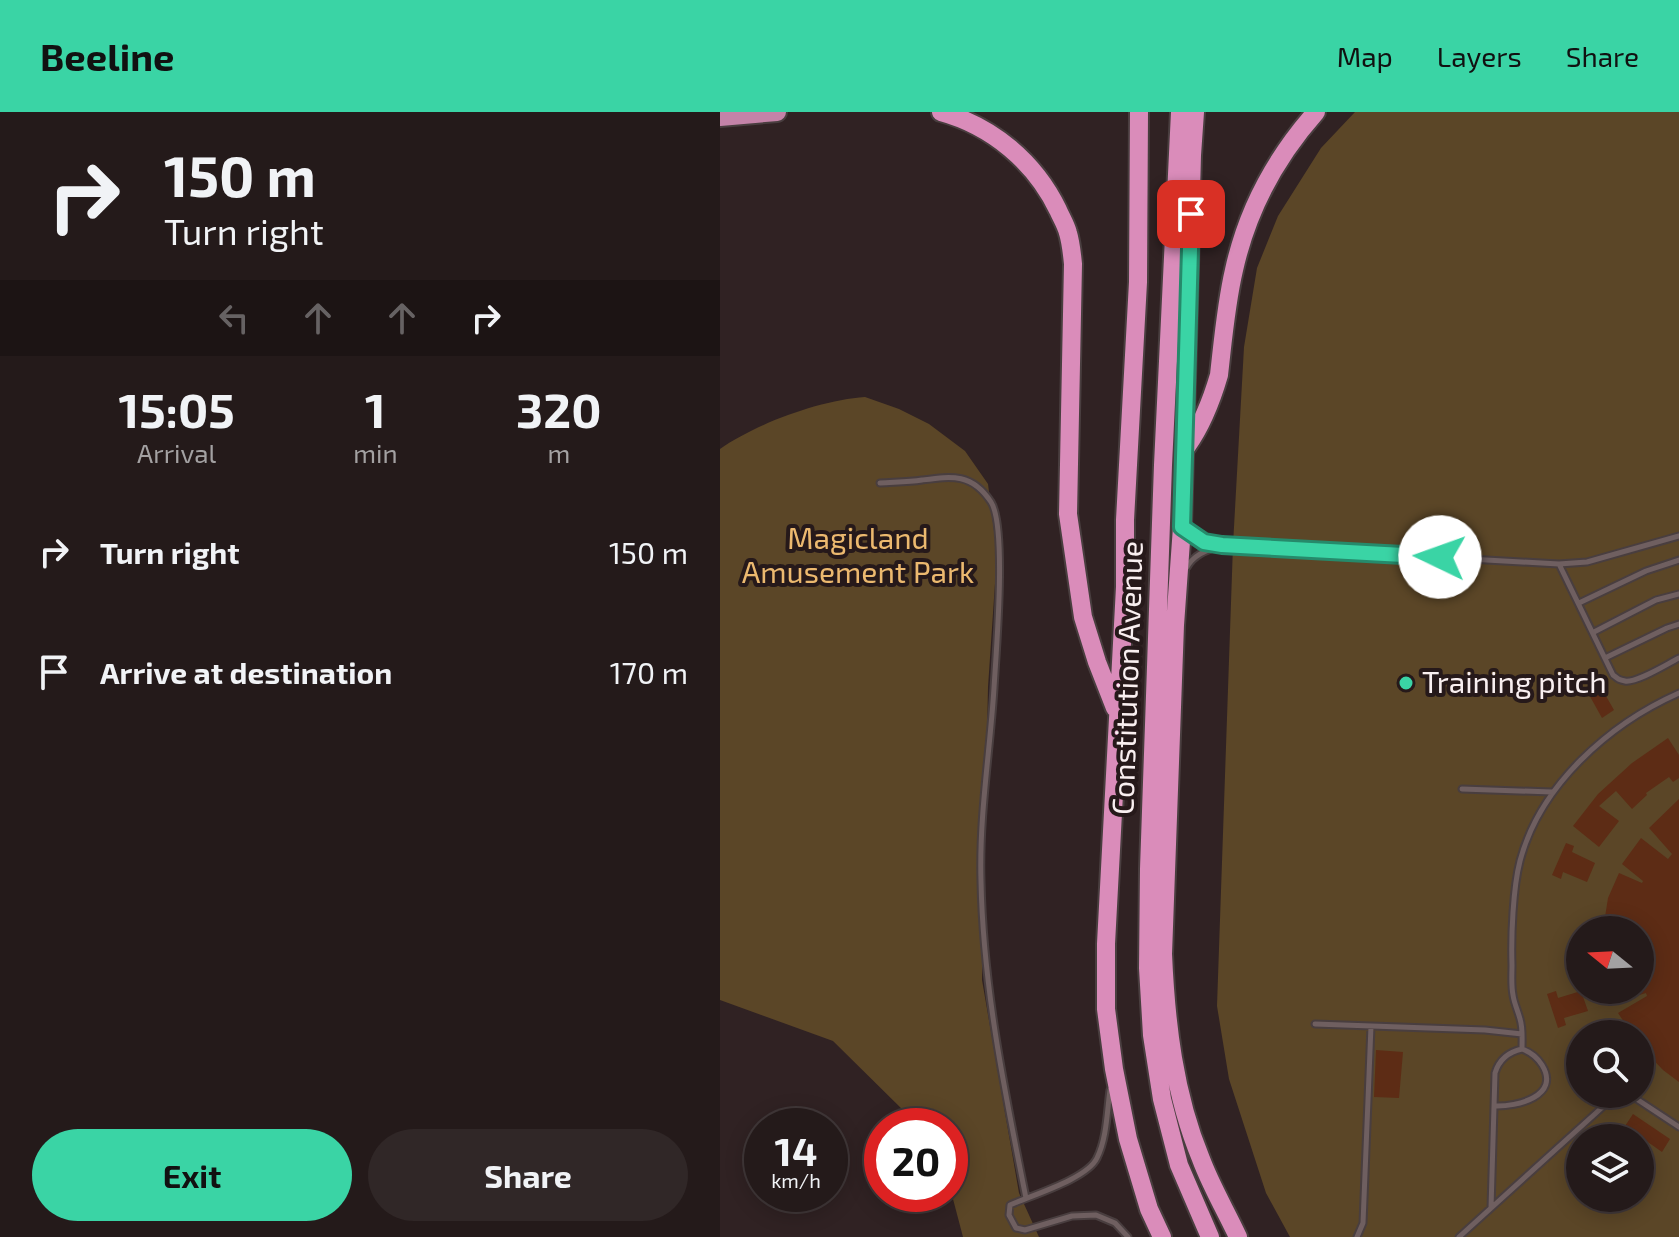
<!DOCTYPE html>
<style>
body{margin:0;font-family:"Exo 2",sans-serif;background:#302727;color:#f1f3f6;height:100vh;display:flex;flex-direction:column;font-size:30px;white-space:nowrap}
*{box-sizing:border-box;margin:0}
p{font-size:26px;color:#a3a1a2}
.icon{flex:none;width:44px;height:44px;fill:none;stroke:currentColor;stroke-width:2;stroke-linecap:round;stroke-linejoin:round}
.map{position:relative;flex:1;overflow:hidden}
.details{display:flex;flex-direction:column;background:#241a1a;width:720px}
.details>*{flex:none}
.top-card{background:#241a1a;color:#f1f3f6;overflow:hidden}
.needle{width:52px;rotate:288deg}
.controls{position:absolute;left:846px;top:804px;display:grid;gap:16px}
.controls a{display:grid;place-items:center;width:88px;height:88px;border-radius:50%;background:#241a1a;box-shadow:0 4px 20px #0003,0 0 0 2px #413839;font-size:40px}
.speed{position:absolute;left:24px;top:996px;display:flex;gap:16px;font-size:40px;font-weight:700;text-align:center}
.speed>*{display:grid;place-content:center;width:104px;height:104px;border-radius:50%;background:#241a1a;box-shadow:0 4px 20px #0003,0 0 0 2px #413839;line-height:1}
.speed small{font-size:20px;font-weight:400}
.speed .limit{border:12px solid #d22;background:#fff;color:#111}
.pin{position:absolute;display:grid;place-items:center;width:68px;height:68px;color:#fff;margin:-34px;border-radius:16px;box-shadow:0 4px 12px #0006}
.me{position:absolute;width:88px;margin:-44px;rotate:273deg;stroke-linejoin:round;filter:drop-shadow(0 0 6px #0008)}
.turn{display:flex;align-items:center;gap:28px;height:168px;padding:0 32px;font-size:36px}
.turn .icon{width:104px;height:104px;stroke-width:2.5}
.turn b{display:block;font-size:56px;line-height:68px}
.lanes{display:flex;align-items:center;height:76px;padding:0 32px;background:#0003;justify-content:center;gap:40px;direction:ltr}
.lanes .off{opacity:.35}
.eta{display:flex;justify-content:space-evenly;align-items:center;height:136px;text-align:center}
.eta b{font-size:48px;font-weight:700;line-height:56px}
.primary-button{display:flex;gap:16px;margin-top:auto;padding:16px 32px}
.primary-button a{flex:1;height:92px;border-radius:48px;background:#3ad4a5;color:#111;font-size:32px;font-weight:700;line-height:92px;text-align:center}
.primary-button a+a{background:#302727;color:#f1f3f6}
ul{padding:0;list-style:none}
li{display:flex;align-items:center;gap:24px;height:120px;padding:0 32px}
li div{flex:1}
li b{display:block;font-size:30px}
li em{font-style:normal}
header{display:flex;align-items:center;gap:48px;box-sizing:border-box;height:112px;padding:0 40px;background:#3ad4a5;color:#111}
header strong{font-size:38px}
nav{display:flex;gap:44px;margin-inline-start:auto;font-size:28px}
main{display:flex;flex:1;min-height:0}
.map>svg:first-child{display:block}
.green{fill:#5b4627;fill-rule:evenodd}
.building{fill:#5d2c15}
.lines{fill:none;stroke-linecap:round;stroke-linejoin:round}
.service-casing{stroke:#493e3f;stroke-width:9}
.trunk-casing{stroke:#493e3f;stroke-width:22}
.motorway-casing{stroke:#493e3f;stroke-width:22}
.service{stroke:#6f5f60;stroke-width:5}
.trunk{stroke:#c483a8;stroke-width:18}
.motorway{stroke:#da8cba;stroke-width:18}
.route-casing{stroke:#268a6b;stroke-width:20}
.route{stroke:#3ad4a5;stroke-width:14}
.poi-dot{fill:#3ad4a5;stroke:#26191a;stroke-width:3}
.labels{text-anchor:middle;stroke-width:8;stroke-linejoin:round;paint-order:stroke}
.park-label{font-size:30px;fill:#ecb96f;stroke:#26191a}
.street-label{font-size:30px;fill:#f9eff0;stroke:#26191a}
.poi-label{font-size:30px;fill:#f9eff0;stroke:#26191a;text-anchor:start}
</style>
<header>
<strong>Beeline</strong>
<nav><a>Map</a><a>Layers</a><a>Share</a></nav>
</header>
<main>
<section class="details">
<div class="top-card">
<div class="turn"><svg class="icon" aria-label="right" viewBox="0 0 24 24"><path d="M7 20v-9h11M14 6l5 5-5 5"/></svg><div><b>150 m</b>Turn right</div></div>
<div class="lanes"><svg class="icon off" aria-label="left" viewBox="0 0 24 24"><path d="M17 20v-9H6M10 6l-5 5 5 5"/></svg><svg class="icon off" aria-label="ahead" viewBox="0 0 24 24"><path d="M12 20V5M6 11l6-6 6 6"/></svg><svg class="icon off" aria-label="ahead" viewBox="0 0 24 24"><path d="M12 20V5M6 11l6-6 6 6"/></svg><svg class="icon" aria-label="right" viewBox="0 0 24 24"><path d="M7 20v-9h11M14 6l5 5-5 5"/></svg></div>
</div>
<div class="eta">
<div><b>15:05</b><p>Arrival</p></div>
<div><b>1</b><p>min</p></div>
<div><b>320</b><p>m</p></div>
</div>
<ul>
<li><svg class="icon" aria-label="right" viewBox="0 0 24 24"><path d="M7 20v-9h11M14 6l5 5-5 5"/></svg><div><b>Turn right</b></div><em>150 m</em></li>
<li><svg class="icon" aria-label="arrive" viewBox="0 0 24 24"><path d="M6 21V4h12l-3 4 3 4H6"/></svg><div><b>Arrive at destination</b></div><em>170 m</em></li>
</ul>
<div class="primary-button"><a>Exit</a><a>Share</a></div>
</section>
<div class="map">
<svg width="959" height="1125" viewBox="0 0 959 1125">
<rect width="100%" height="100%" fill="#302223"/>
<path class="green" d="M635,0H959V1125H570L546,1081L509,967L497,894L513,433L524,235L537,156L558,104L601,36ZM860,818H920V878H860ZM860,922H920V982H860ZM860,1026H920V1086H860Z
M145,285L179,297L209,312L245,339L268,372L277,442L268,575L262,868L299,1081L319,1125H243L233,1087L228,1082H230V1014H193L187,1002L113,929L0,888V337C37,311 101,288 145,285Z"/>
<path class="building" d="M879,572L894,598L882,606L867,579Z
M948,626L959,643V666L953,670L949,665L926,681L927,683L912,697L896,679L879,694L899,709L879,735L853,714L878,682L912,651Z
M959,687V970L943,958L920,934V922H912L898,901L927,884L926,881L894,891L890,878H920V818H883L888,786L899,761L922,771L923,769L902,752L921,726L948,747L952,742L929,716Z
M846,731L854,734L852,740L875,751L867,770L843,760L841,767L832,763Z
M836,879L838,886L861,879L868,899L844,906L846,913L838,916L827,882Z
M656,938L683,940L679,986L654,985Z
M913,1002L950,1027L942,1040L905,1014Z"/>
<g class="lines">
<defs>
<path id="service" d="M160,371C174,370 188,370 202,368C232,364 252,361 271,390C287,415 276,541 274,576C270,640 259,704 261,769C263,875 285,981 306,1086
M467,419L484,430L502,433L839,452L867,450L959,424
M839,452L893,563C898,567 899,568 905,569C917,571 947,552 959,546
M467,455C474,442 488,438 501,433
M859,491L926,459L959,448
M874,520L936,488L959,482
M885,546L947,516L959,512
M742,677L832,680
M595,912L765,918L802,922
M390,978C387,999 387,1026 377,1046C367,1067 312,1083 290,1093L289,1103L296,1116L305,1118L352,1104L376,1103L395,1111L408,1125
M909,982L959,1015
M774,994C797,995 841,984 822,953C817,945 810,940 802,937
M771,1096L775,961C779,948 788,940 802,937C802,927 803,916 800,907C798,899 794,891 793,883C791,873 792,863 792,853C791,824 793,776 800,749C820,673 889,612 959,581
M637,1125L643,1111L651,914
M739,1125L897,982"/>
<path id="trunk" d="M0,5L57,0"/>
<path id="motorway" d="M221,0C272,14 315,50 338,98C341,105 346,113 348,121C351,131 352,142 353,152L348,402L363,505L377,550L395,596
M419,0L418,170L405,408V475L386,832V897L394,957L408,1027L429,1097L442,1125
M460,0L443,353L429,757L428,856L432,923L442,987L459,1053L490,1125
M475,0L472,43L462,415L455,513L443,842C446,911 454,982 481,1047C491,1074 506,1099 518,1125
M467,334C482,313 492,287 499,263C503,228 506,192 514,158C527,99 556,45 596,0"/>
</defs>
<use href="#service" class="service-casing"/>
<use href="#trunk" class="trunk-casing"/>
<use href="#motorway" class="motorway-casing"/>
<use href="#service" class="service"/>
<use href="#trunk" class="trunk"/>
<use href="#motorway" class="motorway"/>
</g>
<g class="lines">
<defs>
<path id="route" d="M471,102L462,415L484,430L502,433L720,445"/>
</defs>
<use href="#route" class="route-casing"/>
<use href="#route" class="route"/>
</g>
<circle class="poi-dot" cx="686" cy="571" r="8"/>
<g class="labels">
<g class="park-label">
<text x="138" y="437">Magicland<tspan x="138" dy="34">Amusement Park</tspan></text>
</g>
<g class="street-label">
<text transform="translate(408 566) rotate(-88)" y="10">Constitution Avenue</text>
</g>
<g class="poi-label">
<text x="702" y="581">Training pitch</text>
</g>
</g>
</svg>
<div class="controls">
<a><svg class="needle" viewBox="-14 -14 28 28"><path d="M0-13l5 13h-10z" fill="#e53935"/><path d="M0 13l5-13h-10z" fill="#a3a1a2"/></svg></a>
<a><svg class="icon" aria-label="search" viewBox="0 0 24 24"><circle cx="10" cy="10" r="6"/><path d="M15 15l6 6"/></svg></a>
<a><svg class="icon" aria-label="layers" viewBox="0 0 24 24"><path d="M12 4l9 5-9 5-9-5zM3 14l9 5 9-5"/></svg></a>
</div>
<div class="speed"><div>14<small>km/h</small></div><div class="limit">20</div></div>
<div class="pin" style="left:471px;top:102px;background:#d93025"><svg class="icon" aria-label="arrive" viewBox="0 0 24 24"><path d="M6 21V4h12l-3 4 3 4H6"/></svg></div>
<svg class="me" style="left:720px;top:445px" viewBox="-20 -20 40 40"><circle r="19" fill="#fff"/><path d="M0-13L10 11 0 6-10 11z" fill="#3ad4a5"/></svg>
</div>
</main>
